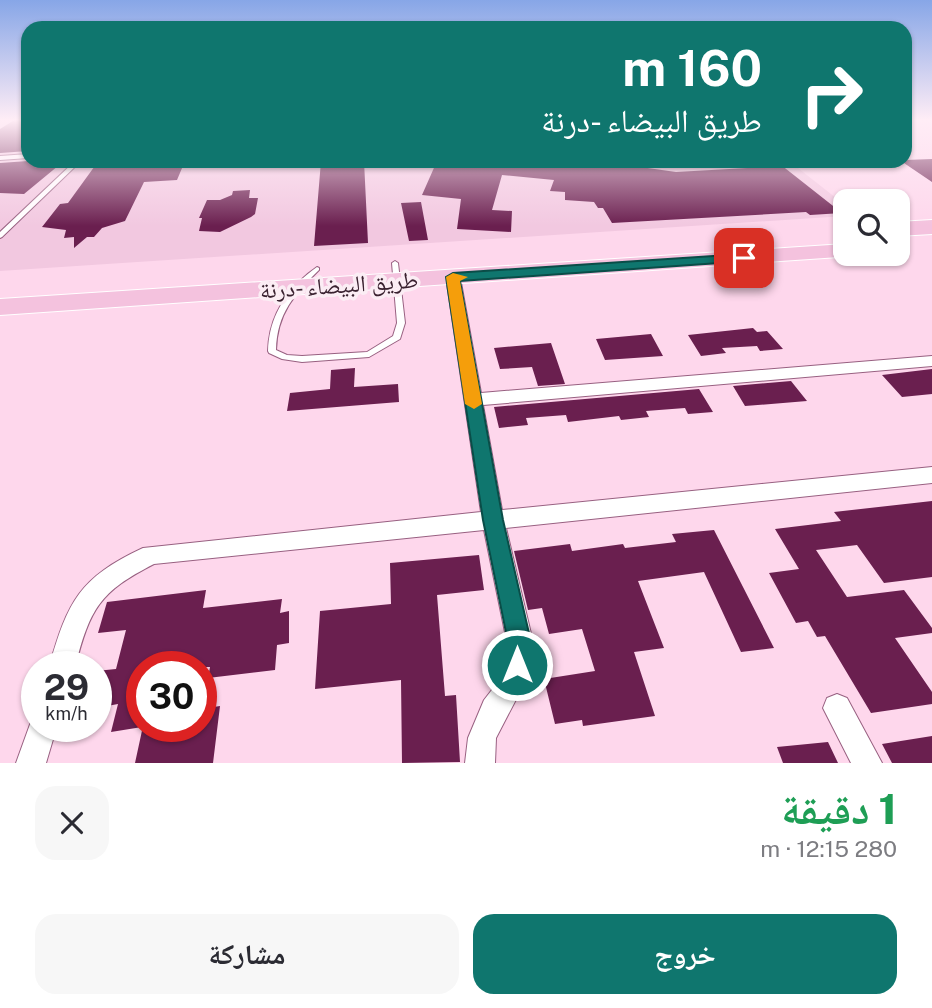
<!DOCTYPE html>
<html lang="ar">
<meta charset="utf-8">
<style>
body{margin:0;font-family:"Public Sans","Noto Naskh Arabic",sans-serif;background:#f7f7f7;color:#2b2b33;direction:rtl;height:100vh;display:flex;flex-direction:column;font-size:26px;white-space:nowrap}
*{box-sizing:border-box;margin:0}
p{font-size:23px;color:#7c7c81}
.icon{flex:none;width:38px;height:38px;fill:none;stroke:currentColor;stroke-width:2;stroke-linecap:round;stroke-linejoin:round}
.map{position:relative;height:763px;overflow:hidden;direction:ltr}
.details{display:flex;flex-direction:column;background:#fff;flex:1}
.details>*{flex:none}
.hud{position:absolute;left:21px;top:21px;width:891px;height:147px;border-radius:21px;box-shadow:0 2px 5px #0004;direction:rtl;background:#0f766e;color:#fff;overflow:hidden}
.tools{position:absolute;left:833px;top:189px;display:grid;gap:14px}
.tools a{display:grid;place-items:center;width:77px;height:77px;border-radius:14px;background:#fff;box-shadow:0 2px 5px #0004;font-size:35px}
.speed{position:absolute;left:21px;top:651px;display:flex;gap:14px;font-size:35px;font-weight:700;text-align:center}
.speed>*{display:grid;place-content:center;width:91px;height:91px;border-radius:50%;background:#fff;box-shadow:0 2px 5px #0004;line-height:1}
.speed small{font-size:18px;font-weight:400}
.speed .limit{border:10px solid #d22;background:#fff;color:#111}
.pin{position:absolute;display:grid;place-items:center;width:60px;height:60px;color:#fff;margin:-30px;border-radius:14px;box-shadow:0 4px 10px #0006}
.me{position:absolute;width:77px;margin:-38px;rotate:0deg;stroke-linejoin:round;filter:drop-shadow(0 0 5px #0008)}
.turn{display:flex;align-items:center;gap:24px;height:147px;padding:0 35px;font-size:32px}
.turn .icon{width:91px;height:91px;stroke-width:2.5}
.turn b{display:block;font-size:49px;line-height:60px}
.round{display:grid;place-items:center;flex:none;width:74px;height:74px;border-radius:21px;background:#f7f7f7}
.head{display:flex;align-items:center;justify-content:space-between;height:119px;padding:0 35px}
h1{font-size:42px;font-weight:800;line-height:52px;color:#1e9e55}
.button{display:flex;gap:14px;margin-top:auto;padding:14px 35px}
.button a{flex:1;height:80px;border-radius:21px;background:#0f766e;color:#fff;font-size:28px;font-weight:800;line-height:80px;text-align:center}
.button a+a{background:#f7f7f7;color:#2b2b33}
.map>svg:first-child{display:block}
.built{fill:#f2c8e0}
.building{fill:#6a1f4f}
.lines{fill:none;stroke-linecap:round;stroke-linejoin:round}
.lane-casing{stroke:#986081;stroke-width:2}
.street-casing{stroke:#986081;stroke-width:2}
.highway-casing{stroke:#fff;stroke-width:2}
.lane{fill:#fff;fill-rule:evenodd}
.street{fill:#fff;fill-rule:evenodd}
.highway{fill:#f4c2de;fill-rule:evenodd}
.route{fill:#0f766e;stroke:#0a4d48;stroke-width:2}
.slow{fill:#f59e0b}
.labels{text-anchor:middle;stroke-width:7;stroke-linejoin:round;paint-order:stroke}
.street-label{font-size:23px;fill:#39212f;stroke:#fbedf4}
</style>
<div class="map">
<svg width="932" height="763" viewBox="0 0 932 763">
<rect width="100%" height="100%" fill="#fed7ec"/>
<path class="built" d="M0,119H28V161H789L845,205V216L0,271Z"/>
<path class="building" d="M16,119H28V151L0,153V129Z
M932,159V182L901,161L905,160Z
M28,161H64L24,194L0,193V163Z
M185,161L177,180L144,182L125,221L102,228L94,237H87L74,248V237L64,238L66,230L42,227L60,204L68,203L97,163Z
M321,161H364L368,243L314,246Z
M437,161H598L676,172L747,168L739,161H776L842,213L810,215L806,212L612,223L603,208H598L594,202L565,200V192L550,191L554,180L502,175L492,210L512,211L511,232L457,229L461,199L422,195Z
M250,190L249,198H258L255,214L251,217L220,232L199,231L202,218H199L207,200H220L232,195L233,191Z
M421,202L428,240L409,241L401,203Z
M753,328L757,332L767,331L783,349L760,351L757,346L722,348L726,353L701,356L688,335Z
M651,334L663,356L605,360L596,339Z
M551,343L565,384L538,386L532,367L500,369L494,348Z
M355,368L354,387L398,384L399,402L287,411L290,393L330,389L331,370Z
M932,369V394L902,397L882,375Z
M791,381L807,401L745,406L733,386Z
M699,389L713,412L688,414L685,408L646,411L649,417L621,420L619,416L568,422L566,415L526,418L528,425L499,428L494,407Z
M932,501V577L884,583L857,545L816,550L847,597L904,590L932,628V633L895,638L932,692V704L871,713L825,636L817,637L808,621L796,623L769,573L799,569L775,529L841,521L834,512Z
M714,530L774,648L741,652L704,572L638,581L664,648L634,652L655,716L583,726L582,720L555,724L544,679L595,671L582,629L549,634L542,608L528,610L514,551L570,544L572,551L623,544L625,548L676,542L672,534Z
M479,555L484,590L437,595L445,696L456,695L460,762L402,763L401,680L315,689L320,611L391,604L390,563Z
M206,590L203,608L282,599L280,613L289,611V643L277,645L275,670L208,678L210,667H142V727L111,732L118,704L96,708V671L116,669L126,630L98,633L107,602Z
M220,706L213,763H135L143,726H201V709Z
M932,736V763H892L882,744Z
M828,742L838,763H783L777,747Z"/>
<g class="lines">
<defs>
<path id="lane" d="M28,154V158L0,160V156Z
M75,161H81L2,237L0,238V232Z
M395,261L398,263L405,323L400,339L369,357L302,362L282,359L269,353L268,351C269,322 280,301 300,281C305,276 311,271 317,267L319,268V270C294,295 277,313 276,350L287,355L302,356L367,352L393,336L397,323L392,263Z"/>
<path id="street" d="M453,273L460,277L481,393L932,356V366L483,405L502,510L932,467V483L506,528L533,642L530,665L521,690L496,738L495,763H465L468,738L484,700L498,682L507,642L484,530L154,564C99,592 90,609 75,667H49C68,601 79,578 143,548L481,512L446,277Z
M837,694L847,698L882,763H851L823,708L827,698Z
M37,715V726H57L46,763H16L33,716Z"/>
<path id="highway" d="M932,220V234L898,236V222Z
M845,244V254H855L854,256L0,315V299Z"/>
</defs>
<use href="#lane" class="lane-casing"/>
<use href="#street" class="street-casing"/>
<use href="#highway" class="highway-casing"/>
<use href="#lane" class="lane"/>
<use href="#street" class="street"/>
<use href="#highway" class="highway"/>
</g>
<linearGradient id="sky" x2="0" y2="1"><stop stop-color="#87a6e7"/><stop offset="0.53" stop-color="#ffedf6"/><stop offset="1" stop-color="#ffedf6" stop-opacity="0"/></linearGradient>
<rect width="932" height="226" fill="url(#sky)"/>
<path class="route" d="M744,254L750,258L748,261L460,281L503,520L531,642L526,673L517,677L509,673L505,665L508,642L483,520L446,277L453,273Z"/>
<path class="slow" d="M453,273L468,277L460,281L482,404L474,409L465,404L446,277Z"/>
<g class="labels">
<g class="street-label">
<text transform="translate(339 285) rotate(-4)" y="8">طريق البيضاء -درنة</text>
</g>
</g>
</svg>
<div class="tools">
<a><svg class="icon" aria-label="search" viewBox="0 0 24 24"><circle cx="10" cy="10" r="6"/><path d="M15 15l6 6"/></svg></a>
</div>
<div class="speed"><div>29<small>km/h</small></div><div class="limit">30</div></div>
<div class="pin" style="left:744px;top:258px;background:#d93025"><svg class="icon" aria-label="arrive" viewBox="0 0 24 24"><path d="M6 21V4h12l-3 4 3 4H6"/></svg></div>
<svg class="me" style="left:517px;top:665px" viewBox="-20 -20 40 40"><circle r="17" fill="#0f766e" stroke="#fff" stroke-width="3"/><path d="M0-11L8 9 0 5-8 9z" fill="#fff"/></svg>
<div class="hud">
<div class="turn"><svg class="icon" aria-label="right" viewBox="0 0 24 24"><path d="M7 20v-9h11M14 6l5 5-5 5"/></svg><div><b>160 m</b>طريق البيضاء -درنة</div></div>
</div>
</div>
<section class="details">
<div class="head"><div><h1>1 دقيقة</h1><p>280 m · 12:15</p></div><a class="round"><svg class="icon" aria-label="close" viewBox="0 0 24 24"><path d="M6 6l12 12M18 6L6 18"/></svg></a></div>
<div class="button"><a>خروج</a><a>مشاركة</a></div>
</section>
